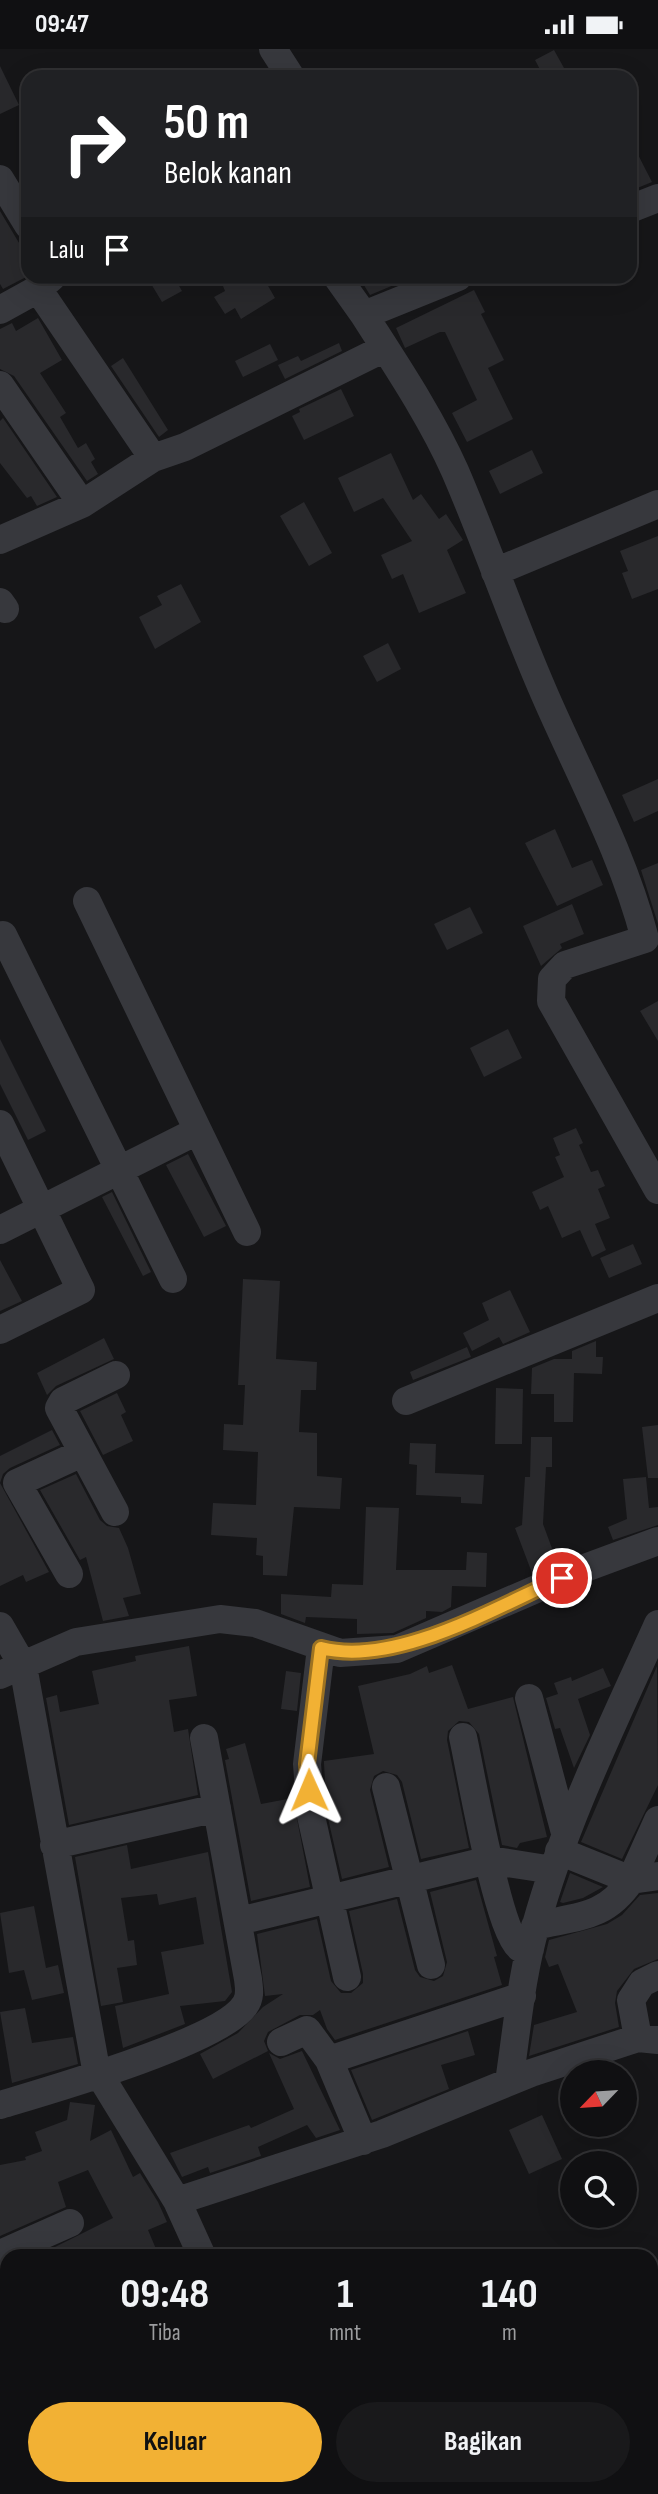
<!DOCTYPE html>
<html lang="id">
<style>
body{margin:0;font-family:"Sofia Sans Condensed",sans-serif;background:#19191b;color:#f1f3f6;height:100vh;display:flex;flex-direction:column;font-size:26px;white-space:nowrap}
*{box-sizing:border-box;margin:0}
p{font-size:23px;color:#9c9d9f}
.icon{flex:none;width:38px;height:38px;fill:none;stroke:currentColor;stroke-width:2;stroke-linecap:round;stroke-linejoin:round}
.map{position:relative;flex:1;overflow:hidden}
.panel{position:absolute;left:0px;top:2200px;width:658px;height:247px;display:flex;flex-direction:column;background:#101012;border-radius:21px 21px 0 0;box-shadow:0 7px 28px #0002,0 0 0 2px #303032}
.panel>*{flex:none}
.guide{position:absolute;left:21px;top:21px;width:616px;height:214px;border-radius:21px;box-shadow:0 7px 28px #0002,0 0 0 2px #303032;background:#202124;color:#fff;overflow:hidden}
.needle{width:46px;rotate:245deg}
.fabs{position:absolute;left:560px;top:2011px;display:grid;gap:14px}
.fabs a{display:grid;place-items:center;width:77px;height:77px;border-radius:50%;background:#101012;box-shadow:0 7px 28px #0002,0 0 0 2px #303032;font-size:35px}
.pin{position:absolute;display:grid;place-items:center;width:60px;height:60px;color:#fff;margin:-30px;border:4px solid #fff;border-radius:50%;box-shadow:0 2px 7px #0007}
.me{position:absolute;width:77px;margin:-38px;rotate:359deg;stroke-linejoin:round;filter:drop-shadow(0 0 5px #0008)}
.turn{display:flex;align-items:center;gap:24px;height:147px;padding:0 28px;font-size:32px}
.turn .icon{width:91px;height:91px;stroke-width:2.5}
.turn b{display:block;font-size:49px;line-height:60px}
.then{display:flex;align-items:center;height:66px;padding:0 28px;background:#0003;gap:14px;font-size:26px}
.eta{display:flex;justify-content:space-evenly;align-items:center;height:119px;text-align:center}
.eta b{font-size:42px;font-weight:700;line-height:49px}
.action{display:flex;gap:14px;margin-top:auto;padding:14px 28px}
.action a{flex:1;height:80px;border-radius:42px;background:#f2b134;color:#111;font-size:28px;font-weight:700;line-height:80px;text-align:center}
.action a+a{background:#19191b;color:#f1f3f6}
.status{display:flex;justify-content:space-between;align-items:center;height:49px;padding:0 35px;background:#101012;direction:ltr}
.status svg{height:19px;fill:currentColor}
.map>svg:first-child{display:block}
.building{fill:#29292c}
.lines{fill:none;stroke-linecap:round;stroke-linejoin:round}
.minor{stroke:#37383d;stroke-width:28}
.route-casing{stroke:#9d7322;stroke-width:18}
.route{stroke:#f2b134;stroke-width:12}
</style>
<div class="status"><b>09:47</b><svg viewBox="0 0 49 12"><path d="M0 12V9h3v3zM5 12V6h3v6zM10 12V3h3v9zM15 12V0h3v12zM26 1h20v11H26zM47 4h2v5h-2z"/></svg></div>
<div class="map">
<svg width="658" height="2445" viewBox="0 0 658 2445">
<rect width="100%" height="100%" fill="#161618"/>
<path class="building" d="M554,1L569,28H544L535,11Z
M0,17L19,56L0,65Z
M630,90L652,133L630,142Z
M0,162L28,209V227L3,240L0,235Z
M147,228H174L182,242L162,253Z
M239,228H263L275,249L241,270L235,259L225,265L214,248L225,242L223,237Z
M359,228H413L370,246Z
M474,241L485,263L481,265L504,311L488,319L513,370L467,393L452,364L477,351L445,283H440L405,299L396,279Z
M38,269L62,311L40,324L66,364L60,368L78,399L86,394L95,410L91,413L98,425L87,432L14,327L0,320V280L12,274L16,282Z
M339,294L342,302L285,330L278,316L298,307L301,312Z
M270,295L278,311L243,328L235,312Z
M123,309L168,381L159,388L111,317Z
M341,340L354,367L304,391L292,367L300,363L299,360Z
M3,369L57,448L37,457L31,447L27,449L0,414V372Z
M532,401L543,424L500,445L489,422Z
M391,404L413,451L421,445L439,470L446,465L463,491L447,501L466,544L419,564L403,525L392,530L381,506L412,492L383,449L354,463L338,429Z
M304,453L332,504L309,517L280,467Z
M658,487V540L632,550L622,524L628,522L620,502Z
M181,535L201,573L155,600L139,568L162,556L157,547Z
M388,594L401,620L377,633L363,607Z
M658,730V762L634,773L622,746Z
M555,780L572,819L592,811L603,836L557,857L525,794Z
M658,814V875L641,821Z
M572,855L584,885L560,895L562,899L541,917L523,877Z
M470,858L483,884L447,901L434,875Z
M658,952V992L640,962Z
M508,980L522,1009L484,1028L470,999Z
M0,990L46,1082L28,1091L0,1035Z
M576,1079L583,1094L579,1096L591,1123L598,1121L605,1137L598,1140L610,1169L595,1175L606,1201L592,1208L580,1181L562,1189L548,1157L540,1161L532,1143L564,1128L555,1108L560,1106L553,1089Z
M188,1105L226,1177L204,1188L166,1116Z
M112,1143L151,1223L143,1227L102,1148Z
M633,1195L642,1215L609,1229L600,1209Z
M0,1211L22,1252L0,1262Z
M243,1230L280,1232L276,1310L317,1313L316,1341H301L299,1383L317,1384V1427L342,1429L340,1460L294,1458L287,1527L263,1526V1507L256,1506L257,1489L211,1486L213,1454L256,1456L258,1403L223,1401L224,1375L243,1376L245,1336H238Z
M510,1241L530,1283L503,1295L499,1288L472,1302L463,1284L489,1271L482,1254Z
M104,1289L114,1310L56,1337L47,1346L37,1324Z
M596,1292V1308H603L602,1325L574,1324L573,1373H554V1345H531L532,1319L554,1310H572V1302Z
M467,1298L471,1308L413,1331L410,1323Z
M496,1339L523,1340L522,1395H495Z
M117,1344L126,1363L121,1366L133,1392L103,1406L80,1362Z
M658,1376V1429H648L642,1378Z
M52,1381L60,1396L10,1419L3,1425L0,1434L49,1523L26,1533L23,1526L0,1537V1407Z
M531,1388H552V1418H546L543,1475L557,1513L532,1524L515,1479L522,1476L525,1428H530Z
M410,1394L436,1395L435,1424L484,1426L482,1455L461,1454V1448L416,1446L417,1416L409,1415Z
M76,1425L100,1471L107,1477L119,1479L128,1499L141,1545L123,1549L129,1567L103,1572L86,1508L80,1511L40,1441Z
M646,1428L649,1459L658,1458V1476L613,1491L608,1478L627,1470L623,1430Z
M366,1458L399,1459L396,1521H466L467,1503L487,1504L486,1538L452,1537L451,1558L442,1563L426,1562V1569L393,1584L357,1585V1570L306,1568L305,1574L281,1565V1545L331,1548L332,1535L363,1536Z
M189,1597L197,1647L169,1651L174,1683L188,1680L198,1746L69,1776L46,1649L57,1646L60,1663L99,1655L92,1622L136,1612L135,1607Z
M452,1616L468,1660L513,1648L547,1788L520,1794L517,1799L502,1796L479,1685L469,1673L459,1672L448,1682L447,1691L469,1799L421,1810L402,1733L397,1726L383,1722L374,1727L370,1741L389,1818L342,1830L327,1765L324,1715V1712L374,1705L358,1637L410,1625L427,1617L429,1624Z
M657,1617L658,1736L622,1810L581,1793Z
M603,1619L611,1637L578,1650L590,1686L574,1719L560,1679L555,1680L546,1649L558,1645L554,1634L571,1628L572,1632Z
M286,1622L301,1624L297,1662L281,1660Z
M245,1694L261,1755L293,1749L310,1838L251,1852L225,1711L229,1710L226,1700Z
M127,1796L131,1820L208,1803L232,1943L225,1952L180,1957L185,1975L123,1999L115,1957L169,1945L161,1903L204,1895L196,1848L159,1856L157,1845L121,1849L128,1892L134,1891L137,1916L117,1919L123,1953L101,1957L75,1808Z
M570,1824L603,1838L583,1849L563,1854L560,1853Z
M476,1831L497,1907L494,1908L502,1936L335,1991L327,1980L320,1961L313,1966H300L268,1983L264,1992L268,2002L213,2030L200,2005L238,1984L263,1958L283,1945L265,1947L257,1885L317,1870L331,1932L341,1944H351L363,1934V1925L349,1862L397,1850L415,1921L420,1928L434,1932L443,1927L447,1913L430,1843Z
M658,1844V1910L634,1920L617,1942L615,1954L619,1978L529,2007L534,1976L577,1963L558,1915L549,1918L545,1908L549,1891L607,1875L622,1866L640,1846Z
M34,1857L46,1919L58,1916L64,1944L32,1951L24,1921L9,1924L0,1864Z
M25,1959L32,1994L73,1988L78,2015L12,2034L0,1963Z
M468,1982L475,2006L441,2016L449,2040L372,2071L351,2021Z
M302,2002L340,2081L316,2089L307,2076L258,2098L261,2107L210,2124L208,2118L182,2128L170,2104L249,2076L251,2079L294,2060L269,2004L280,2010Z
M70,2053L95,2056L90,2092L111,2081L133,2128L140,2124L158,2153L167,2173L148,2181L159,2207H37L113,2169L88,2121L58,2133L66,2158L0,2187V2116L26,2111L25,2108L42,2102L35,2083L67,2071Z
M542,2066L562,2110L529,2125L509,2081Z"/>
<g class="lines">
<path class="minor" d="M273,0L291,28
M0,130L28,176
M630,160L658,149
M52,228L38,240L153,409
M337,228L364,266
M458,228L364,266C396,316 431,368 455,422C487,496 512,571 544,644C579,725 623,804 645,890L565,916L552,930L551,952L658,1141
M0,261L38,240
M0,336L82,455
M0,491L82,455L153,409L185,398L385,299
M495,523L658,455
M0,553L5,560
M87,852L247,1183
M3,886L173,1230
M0,1075L81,1241L0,1281
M0,1181L197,1082
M406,1352L658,1249
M115,1463L59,1359L63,1352L116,1326
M69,1525L17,1434L82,1404
M0,1577L23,1617L96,2020L177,2152L202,2207
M321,1599L307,1715L311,1767L347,1928
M0,1626L76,1593L220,1570L255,1574L340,1604L397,1600L585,1519L658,1492
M529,1649L565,1784
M463,1688C471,1724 497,1881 520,1899L530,1900
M386,1738L431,1916
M54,1796L217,1759
M559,1802L631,1831L658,1771
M239,1872L489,1811L553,1821
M535,1877C577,1867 605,1870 631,1831L658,1827
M638,1989L631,1951L642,1934L658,1926
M281,1993L307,1981L329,2011
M509,2033C517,1981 521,1927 536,1876C565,1771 614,1673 658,1575
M0,2056C47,2042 222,1992 245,1956C251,1948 249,1939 248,1930L204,1689
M363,2092L329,2011L522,1947
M177,2152L382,2085L531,2024L638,1989L658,1991
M0,2205L70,2174
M0,2270L7,2266
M0,2375L7,2389
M31,2440L34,2445
M142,2440L144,2445
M305,2440L307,2445"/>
</g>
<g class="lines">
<defs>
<path id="route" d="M309,1741L307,1715L321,1599C395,1618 494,1559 562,1529"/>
</defs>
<use href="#route" class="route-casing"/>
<use href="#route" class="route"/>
</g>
</svg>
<div class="fabs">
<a><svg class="needle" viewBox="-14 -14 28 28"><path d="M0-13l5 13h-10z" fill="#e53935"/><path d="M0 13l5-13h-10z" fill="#9c9d9f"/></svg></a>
<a><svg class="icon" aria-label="search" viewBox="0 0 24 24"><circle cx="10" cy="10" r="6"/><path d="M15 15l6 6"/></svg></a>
</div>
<div class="pin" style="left:562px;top:1529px;background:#d93025"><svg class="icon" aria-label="arrive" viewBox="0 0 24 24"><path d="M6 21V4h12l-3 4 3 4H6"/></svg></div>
<svg class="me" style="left:309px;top:1741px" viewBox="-20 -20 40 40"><path d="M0-17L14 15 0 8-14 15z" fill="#f2b134" stroke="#fff" stroke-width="4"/></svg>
<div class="guide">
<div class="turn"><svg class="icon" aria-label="right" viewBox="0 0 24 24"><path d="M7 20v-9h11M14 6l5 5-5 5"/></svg><div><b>50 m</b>Belok kanan</div></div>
<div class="then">Lalu<svg class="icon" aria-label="arrive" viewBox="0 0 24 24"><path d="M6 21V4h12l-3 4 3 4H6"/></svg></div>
</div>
<section class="panel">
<div class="eta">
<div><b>09:48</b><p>Tiba</p></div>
<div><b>1</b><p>mnt</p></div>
<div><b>140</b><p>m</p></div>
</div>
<div class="action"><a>Keluar</a><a>Bagikan</a></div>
</section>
</div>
